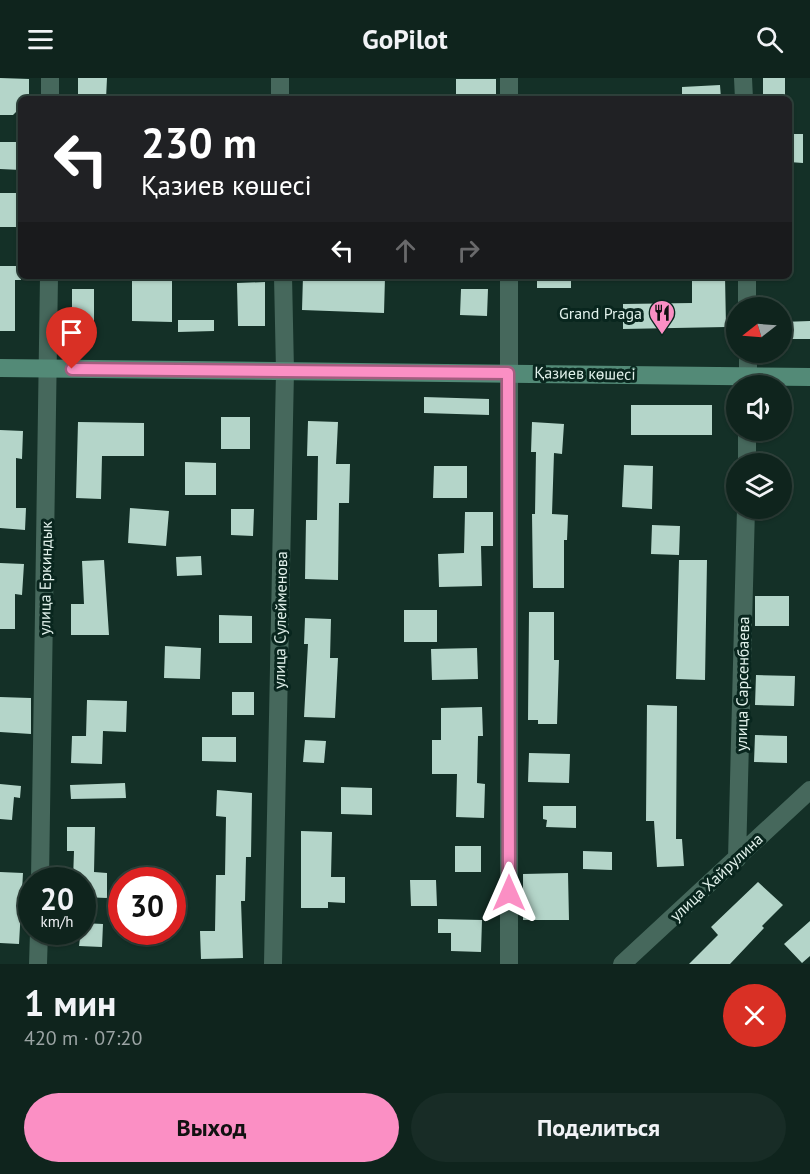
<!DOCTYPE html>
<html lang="ru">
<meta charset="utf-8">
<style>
body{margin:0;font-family:"PT Sans",sans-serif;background:#182c26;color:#f1f3f6;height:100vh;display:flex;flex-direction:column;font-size:22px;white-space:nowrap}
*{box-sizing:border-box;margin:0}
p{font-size:20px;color:#9ba4a4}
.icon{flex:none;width:33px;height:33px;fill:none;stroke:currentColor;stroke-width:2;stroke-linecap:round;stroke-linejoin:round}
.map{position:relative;height:886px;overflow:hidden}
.side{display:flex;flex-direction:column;background:#0f241d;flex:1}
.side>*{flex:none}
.top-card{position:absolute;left:18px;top:18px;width:774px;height:183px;border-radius:9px;box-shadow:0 2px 4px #0004,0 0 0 2px #2f413b;background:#202124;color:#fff;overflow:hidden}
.needle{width:39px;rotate:253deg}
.tools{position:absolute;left:726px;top:219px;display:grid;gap:12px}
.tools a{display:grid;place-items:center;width:66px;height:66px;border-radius:50%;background:#0f241d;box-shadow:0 2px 4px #0004,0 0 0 2px #2f413b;font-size:30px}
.speed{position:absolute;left:18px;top:789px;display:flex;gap:12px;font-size:30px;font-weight:700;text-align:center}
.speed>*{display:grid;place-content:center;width:78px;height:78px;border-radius:50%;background:#0f241d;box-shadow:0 2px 4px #0004,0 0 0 2px #2f413b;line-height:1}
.speed small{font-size:15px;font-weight:400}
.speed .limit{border:9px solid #d22;background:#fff;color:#111}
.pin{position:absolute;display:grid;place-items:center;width:51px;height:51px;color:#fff;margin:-62px -26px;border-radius:50% 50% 50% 0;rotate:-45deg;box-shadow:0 0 6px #0007}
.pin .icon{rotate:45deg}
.me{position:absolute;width:66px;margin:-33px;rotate:0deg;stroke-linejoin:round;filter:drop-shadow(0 0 4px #0008)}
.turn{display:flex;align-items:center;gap:21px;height:126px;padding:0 24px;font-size:27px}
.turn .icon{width:78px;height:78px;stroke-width:2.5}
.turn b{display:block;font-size:42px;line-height:51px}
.lanes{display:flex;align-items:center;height:57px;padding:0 24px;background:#0003;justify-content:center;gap:30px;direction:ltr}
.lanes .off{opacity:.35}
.round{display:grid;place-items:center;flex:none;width:63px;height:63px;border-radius:32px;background:#182c26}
.headline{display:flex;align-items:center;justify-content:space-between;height:102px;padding:0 24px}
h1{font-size:36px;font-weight:700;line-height:45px}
.primary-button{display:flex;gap:12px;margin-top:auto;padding:12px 24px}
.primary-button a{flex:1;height:69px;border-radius:36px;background:#fb8fc4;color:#111;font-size:24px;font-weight:700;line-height:69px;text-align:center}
.primary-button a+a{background:#182c26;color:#f1f3f6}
header{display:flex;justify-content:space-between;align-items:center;height:78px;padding:0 24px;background:#0f241d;font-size:27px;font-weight:700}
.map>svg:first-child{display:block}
.building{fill:#b4d5c9}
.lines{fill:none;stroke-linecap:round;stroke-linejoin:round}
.street{stroke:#46685c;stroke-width:18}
.secondary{stroke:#538a77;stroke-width:18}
.route-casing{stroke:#a35d7f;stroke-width:15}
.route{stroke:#fb8fc4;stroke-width:10}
.labels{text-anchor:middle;stroke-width:6;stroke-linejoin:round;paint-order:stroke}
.poi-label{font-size:16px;fill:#e1f1eb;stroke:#09261e;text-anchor:end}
.street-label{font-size:16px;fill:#e1f1eb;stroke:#09261e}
</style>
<header><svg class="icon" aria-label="menu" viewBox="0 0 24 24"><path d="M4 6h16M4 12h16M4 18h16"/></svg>GoPilot<svg class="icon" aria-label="search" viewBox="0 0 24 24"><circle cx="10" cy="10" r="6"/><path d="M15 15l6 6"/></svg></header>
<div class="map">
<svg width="810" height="886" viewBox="0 0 810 886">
<rect width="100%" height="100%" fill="#143027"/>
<path class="building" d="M0,0L29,1V21H21V29L13,37H0Z
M78,0H107L106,21H78Z
M763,0H785V21H763Z
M456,1H496V21H456Z
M720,7L721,21H682V9Z
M789,56H803V85L789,84Z
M0,64H21V92L0,91Z
M0,115H18L17,149H0Z
M0,188H21V202H15V253H0Z
M132,198H172V244L132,243Z
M303,198L385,199L384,235L302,232Z
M537,198H571V210H537Z
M692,198H725L726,249L623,251V226L692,225Z
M265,204V248H238L237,205Z
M72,211H94V250H72Z
M461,211H488L487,238L460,237Z
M178,242H214V253L178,254Z
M810,243V261H782V244Z
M424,319L489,321V337L424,335Z
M631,327H712V357H631Z
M221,339H250V371H221Z
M308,343L338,344L336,386H350L349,425H339L338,502L305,501L306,442H317L318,378H307Z
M78,344L144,345V378H102L101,421L76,420Z
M532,344L564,346L562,376L554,375L552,436L568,437L567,462H564V510H533L532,436H535L536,374H531Z
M0,352L23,353L22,381L16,380V430H26L25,452L0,450Z
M185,384L216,385V417H185Z
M624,387L653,388L652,431L622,429Z
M434,388H467V420H433Z
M130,430L169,433L166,468L128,465Z
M231,431H254L253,458L231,457Z
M465,434H493V468H481L482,508L439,509L438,476L464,475Z
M652,447L680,448L679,477L651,476Z
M201,478L202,497L177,498L176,479Z
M104,482L109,557H71V526H84L82,483Z
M679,482H707L705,602L676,601Z
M0,485L24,486L22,517L15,516V551H0Z
M755,518H789V548H755Z
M404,532H437V564H404Z
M529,534H554V582H559L557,646H538V642H528Z
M219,537L252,538V565H219Z
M305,540L331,541L330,580H338L335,640L304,639L308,566H304Z
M165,568L201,570L200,601L164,600Z
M477,570L478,601L432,602L431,571Z
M756,597L795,598L794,628L755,627Z
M232,614H254V637H232Z
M0,619L31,620V656L0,654Z
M87,622L127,623L126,654L103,653L102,686L71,685L72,658H86Z
M647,627L677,628L676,761H682L684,788L657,789L654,743H646Z
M482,629L483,658H478L477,705L485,706L484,740L456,739L457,696H432V662H441V630Z
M755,657L787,658V685L754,684Z
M202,659H236V684L202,683Z
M305,662L326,663L324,685L303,684Z
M529,675L570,676L569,705L528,704Z
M125,705L126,720L71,721L70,707Z
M0,706L21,708L20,720L14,719L12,742L0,741Z
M341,709L372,710V737L341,736Z
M217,712L252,715L251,779H246L245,823H241L243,880L201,881L200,853H215L216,797H225L226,739L216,738Z
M543,728H576V750L546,749L547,742L543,741Z
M67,749H95L94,794L107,795V820L82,819V802H73L74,773H67Z
M301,753L332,754L331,799H345V825L328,824V830H301Z
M455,768H481V794H455Z
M583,773L612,774V792L583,791Z
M0,794L23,795L19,866L0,865Z
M568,795L569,842H523V796Z
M410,802H436L437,828H411Z
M758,804L783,827L762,848L764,850L730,886H689L718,857L711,849Z
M438,841L482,842L481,874L451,873V855H438Z
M810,843V878L802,885L784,866Z
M82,845L103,846L102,869L79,868Z"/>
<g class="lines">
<path class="street" d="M280,0V21
M743,0L744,21
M50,21V0
M509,21V0
M509,198V886
M747,198V230
M748,274V308
M747,386V352
M737,781L746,430
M40,802L49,198
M38,886L39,854
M273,886L285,293L283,198
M622,886L810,712"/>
<path class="secondary" d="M0,290L810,299"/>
</g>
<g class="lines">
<defs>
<path id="route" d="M72,291L508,295L509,815"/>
</defs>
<use href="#route" class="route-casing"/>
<use href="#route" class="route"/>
</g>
<defs>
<symbol id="restaurant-pin" viewBox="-11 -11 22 30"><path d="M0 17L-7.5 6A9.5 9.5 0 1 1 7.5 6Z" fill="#fb8fc4" stroke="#09261e"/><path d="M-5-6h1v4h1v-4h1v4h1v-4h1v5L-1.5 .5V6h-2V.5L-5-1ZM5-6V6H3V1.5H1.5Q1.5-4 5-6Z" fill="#111"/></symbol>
</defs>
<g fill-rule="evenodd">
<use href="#restaurant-pin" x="647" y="220" width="30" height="40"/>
</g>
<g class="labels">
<g class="poi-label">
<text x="642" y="241">Grand Praga</text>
</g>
<g class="street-label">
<text transform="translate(585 295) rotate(1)" y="6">Қазиев көшесі</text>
<text transform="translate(45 500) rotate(-89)" y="6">улица Еркиндык</text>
<text transform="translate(280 542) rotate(-89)" y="6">улица Сулейменова</text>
<text transform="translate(742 606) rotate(-89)" y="6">улица Сарсенбаева</text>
<text transform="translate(716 799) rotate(-43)" y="6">улица Хайрулина</text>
</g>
</g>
</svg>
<div class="tools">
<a><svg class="needle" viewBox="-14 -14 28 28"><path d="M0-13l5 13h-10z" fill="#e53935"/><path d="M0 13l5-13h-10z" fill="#9ba4a4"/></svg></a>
<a><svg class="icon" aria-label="sound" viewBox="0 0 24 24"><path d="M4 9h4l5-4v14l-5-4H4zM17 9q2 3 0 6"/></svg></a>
<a><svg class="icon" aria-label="layers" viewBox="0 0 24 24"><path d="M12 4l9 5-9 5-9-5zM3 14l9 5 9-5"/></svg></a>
</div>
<div class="speed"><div>20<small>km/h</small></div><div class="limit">30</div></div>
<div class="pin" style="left:72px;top:291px;background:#d93025"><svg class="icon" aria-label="arrive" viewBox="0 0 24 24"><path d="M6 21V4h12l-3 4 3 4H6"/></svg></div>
<svg class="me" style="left:509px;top:815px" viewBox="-20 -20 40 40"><path d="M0-17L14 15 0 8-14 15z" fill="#fb8fc4" stroke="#fff" stroke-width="4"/></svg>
<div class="top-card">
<div class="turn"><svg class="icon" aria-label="left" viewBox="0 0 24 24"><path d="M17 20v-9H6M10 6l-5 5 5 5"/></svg><div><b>230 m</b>Қазиев көшесі</div></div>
<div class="lanes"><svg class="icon" aria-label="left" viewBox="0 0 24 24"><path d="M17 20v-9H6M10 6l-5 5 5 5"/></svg><svg class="icon off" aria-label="ahead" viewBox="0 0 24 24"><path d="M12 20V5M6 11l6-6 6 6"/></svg><svg class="icon off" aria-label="right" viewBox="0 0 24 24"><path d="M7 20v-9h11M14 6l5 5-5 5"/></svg></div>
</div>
</div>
<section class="side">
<div class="headline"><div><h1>1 мин</h1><p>420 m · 07:20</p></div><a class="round" style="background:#d93025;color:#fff"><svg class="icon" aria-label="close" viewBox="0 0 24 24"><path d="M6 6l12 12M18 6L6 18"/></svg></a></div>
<div class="primary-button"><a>Выход</a><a>Поделиться</a></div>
</section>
